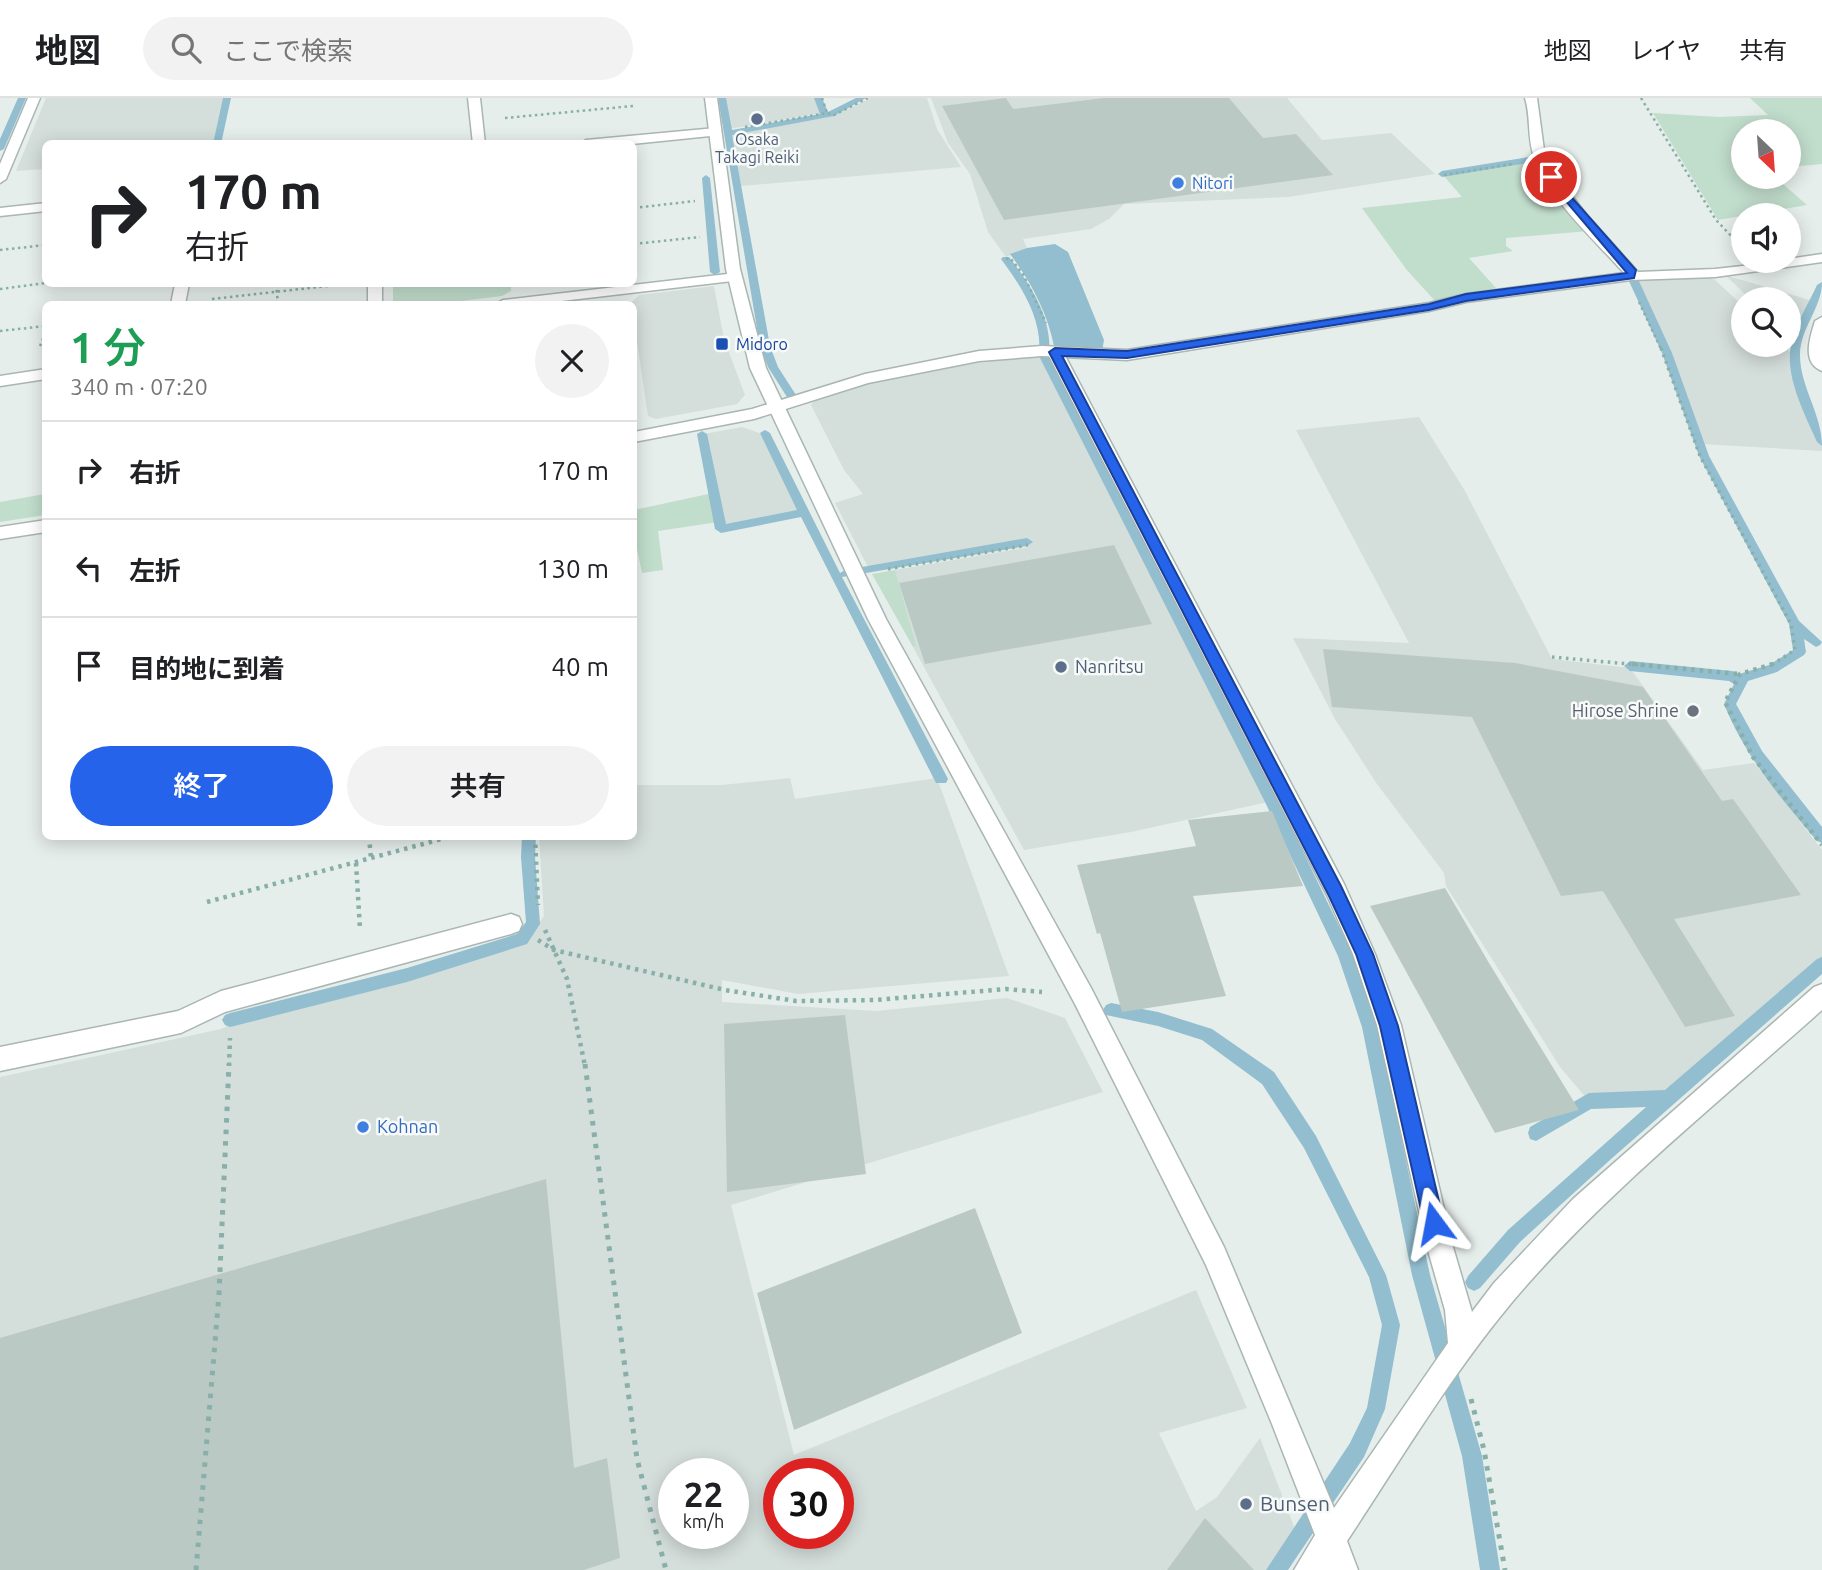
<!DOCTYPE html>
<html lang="ja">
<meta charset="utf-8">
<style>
body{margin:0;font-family:Ubuntu,"Noto Sans JP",sans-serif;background:#f2f2f2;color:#202124;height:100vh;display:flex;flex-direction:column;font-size:26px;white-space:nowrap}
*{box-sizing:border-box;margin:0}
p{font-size:23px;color:#757577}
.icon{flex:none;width:38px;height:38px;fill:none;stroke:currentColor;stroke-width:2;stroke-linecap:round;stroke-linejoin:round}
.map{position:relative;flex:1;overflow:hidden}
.drawer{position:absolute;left:42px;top:203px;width:595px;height:539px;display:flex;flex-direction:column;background:#fff;border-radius:10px;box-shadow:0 4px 18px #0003}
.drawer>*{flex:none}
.top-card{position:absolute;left:42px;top:42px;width:595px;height:147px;border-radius:10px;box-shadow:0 4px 18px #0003;background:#fff;color:#202124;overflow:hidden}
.needle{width:46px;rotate:155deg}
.fabs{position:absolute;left:1731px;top:21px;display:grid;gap:14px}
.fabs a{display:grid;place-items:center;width:70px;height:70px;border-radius:50%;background:#fff;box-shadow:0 4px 18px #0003;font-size:35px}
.speed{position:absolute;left:658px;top:1360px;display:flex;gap:14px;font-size:35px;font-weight:700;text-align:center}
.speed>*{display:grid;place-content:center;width:91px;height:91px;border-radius:50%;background:#fff;box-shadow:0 4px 18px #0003;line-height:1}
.speed small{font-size:18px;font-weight:400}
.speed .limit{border:10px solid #d22;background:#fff;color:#111}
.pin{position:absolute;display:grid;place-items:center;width:60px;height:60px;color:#fff;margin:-30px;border:4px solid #fff;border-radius:50%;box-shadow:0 2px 7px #0007}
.me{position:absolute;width:77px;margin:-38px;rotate:347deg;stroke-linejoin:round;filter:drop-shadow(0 0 5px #0008)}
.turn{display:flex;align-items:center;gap:24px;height:147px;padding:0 28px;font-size:32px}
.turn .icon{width:91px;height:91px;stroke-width:2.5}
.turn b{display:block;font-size:49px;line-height:60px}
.round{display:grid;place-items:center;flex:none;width:74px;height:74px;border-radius:37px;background:#f2f2f2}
.headline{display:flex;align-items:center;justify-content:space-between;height:119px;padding:0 28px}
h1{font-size:42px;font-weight:600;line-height:52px;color:#1e9e55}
.primary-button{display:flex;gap:14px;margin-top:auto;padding:14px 28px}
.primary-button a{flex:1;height:80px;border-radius:42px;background:#2563eb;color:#fff;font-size:28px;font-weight:600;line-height:80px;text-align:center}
.primary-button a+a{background:#f2f2f2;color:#202124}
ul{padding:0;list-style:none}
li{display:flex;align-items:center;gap:21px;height:98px;padding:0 28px;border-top:2px solid #e0e0e0}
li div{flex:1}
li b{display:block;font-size:26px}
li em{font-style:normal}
header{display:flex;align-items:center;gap:42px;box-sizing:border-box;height:98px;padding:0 35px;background:#fff;border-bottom:2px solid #e0e0e0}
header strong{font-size:33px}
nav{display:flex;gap:38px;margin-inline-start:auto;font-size:24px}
.search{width:490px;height:63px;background:#f2f2f2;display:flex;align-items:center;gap:18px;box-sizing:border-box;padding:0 24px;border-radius:38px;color:#757577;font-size:26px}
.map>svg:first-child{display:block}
.built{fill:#d4dedb;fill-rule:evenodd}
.green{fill:#c1ddcc}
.water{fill:#92becf}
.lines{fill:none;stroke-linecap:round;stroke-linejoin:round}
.stream{fill:#92becf;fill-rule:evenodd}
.building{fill:#bbc9c5}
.service-casing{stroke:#a9b6b3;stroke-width:3}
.minor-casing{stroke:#a9b6b3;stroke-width:3}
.path-far3{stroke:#88afa8;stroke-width:2.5;stroke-dasharray:2.5 3.5;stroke-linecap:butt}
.path-far2{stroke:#88afa8;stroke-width:3.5;stroke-dasharray:2.5 4.5;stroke-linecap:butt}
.path-far1{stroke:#88afa8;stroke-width:4.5;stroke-dasharray:3.5 5;stroke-linecap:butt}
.path{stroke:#88afa8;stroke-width:5;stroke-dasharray:4.5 7;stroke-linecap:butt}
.service{fill:#fff;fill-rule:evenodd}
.minor{fill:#fff;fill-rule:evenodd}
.route{fill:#2563eb;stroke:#184099;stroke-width:2}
.service-dot{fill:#5c6f8a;stroke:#f7faf9;stroke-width:2.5}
.shop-dot{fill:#3f7fe0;stroke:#f7faf9;stroke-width:2.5}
.transit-dot{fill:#1a4fb4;stroke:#f7faf9;stroke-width:2.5}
.worship-dot{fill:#6b7280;stroke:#f7faf9;stroke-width:2.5}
.labels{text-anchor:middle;stroke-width:5;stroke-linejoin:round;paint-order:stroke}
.far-service-label{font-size:16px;fill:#4e5e75;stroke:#f7faf9}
.far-shop-label{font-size:16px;fill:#366cbe;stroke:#f7faf9;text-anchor:start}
.far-transit-label{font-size:16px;fill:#164399;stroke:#f7faf9;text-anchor:start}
.service-label{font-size:18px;fill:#4e5e75;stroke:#f7faf9;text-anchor:start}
.worship-label{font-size:18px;fill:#5b616d;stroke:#f7faf9;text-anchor:end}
.shop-label{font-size:18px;fill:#366cbe;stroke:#f7faf9;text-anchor:start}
.near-service-label{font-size:21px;fill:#4e5e75;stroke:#f7faf9;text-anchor:start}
</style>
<header>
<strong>地図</strong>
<div class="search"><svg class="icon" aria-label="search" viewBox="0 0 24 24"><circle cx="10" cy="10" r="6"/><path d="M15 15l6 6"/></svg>ここで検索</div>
<nav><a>地図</a><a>レイヤ</a><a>共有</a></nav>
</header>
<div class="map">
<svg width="1822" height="1472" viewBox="0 0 1822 1472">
<rect width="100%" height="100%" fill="#e6eeeb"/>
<path class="built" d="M46,0H226L216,45L46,46L45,71L16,73Z
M725,0H817L822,15L729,31Z
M871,0H927L937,31L961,69L741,88L730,36L834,18Z
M931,0H1287L1322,42L1391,35L1435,76L1288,99L1124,106L1109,121L1091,131L1023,141L1027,150L1006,159L988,134L970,76L948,45Z
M1725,177L1813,203L1796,240L1789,238L1788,201H1750Z
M1708,179L1715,182L1743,208V247H1784L1794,258L1806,309L1822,347V353L1701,346L1668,254L1634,182Z
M714,188L724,241L745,297L737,306L656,321L648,318L634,224V206L631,205L639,197Z
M1041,258L1268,704L1131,734L1024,752L913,549L915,548L895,472L1029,449L1027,444L869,471L835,405L863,396L844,372L811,307L814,303L822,298L869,285L945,270L992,262Z
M1419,319L1465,393L1552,561L1630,570L1703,672L1754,665L1822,752V862L1668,995L1603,1002L1587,1001L1560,969L1446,788L1444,775L1377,686L1335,621L1293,540L1409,545L1296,332Z
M742,329L762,336L800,415L723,430L704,336Z
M790,680L795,701L937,680L1009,878L798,896L722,882V904L876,913L1007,900L1065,920L1103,994L731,1107L794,1357L1196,1192L1247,1310L1159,1335L1196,1413L1217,1399L1260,1340L1295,1431L1268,1472H0V979L221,931L241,922L409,880L525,843L544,818L539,739L634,738V687H722ZM674,1376H733V1435H674ZM779,1376H838V1435H779Z"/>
<path class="green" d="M1750,0H1822V66L1789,69L1788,33H1743V79H1775L1807,107L1718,122L1653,15L1718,19L1768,17Z
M1535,61L1589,133L1506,140V148L1513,153L1469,160L1496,190L1435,203L1406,171L1362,110L1462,99L1444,78Z
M393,186H511V193L502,198L437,206H393Z
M713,395L718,424L658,433L663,472L642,475L634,436V412Z
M45,396V417L0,424V404Z
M895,472L916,548L913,549L872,476Z"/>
<path class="water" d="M1055,146L1068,154L1104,242L1102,254L1054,248C1047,214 1031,184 1010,156L1027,150Z"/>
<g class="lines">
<path class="stream" d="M18,0H26L4,51L0,53V41Z
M223,0H231L221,46H213Z
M718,0H726L732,32L820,16L814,0H822L828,14L856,0H866L834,18L732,37L770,248L778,269L796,297L791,300L787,299L768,269L760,248Z
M1548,56L1552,59L1551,61L1442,79L1438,76L1442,73Z
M706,77L710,80L720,174L715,177L710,174L702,80Z
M1003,159H1009C1031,187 1053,221 1049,258L1277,700L1353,857L1378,929L1430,1177L1482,1358L1500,1472H1480L1462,1358L1412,1177L1362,929L1338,858L1266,706L1039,258C1043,222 1022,189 1001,161Z
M1633,178L1638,181L1672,255L1709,358L1799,523L1822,544L1820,547L1816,549L1804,541L1806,554L1804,557L1777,574L1748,583L1736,606L1762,653L1822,729V745L1817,743C1781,701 1745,658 1724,606L1734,586L1729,583L1630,573L1624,568L1630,563L1732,573L1739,576L1769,567L1793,552L1789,526L1699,358L1662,255L1628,181Z
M1822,184C1822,210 1800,230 1800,257C1800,289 1822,316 1822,348L1817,344C1804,314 1783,276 1792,243C1797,223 1809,205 1817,187Z
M765,332L770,335L840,475L845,472L1027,440L1033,444L1027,448L842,479L946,677L948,681L946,685H936L801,419L721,435L715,431L697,336L702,333L707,336L726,426L797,412L760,335Z
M522,738H536L535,759L540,826L527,846L407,884L230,929L225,927L222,922L225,917L230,915L407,870L517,836L526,824L521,759Z
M1822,859V876L1610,1062L1520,1144L1480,1190L1474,1193L1468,1190L1465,1184L1468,1178L1508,1132L1646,1009L1591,1011L1536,1043L1530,1041L1528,1035L1530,1029L1589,995L1665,992L1817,861Z
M1111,905L1158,914L1212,931L1274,974L1316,1038L1386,1177L1400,1227L1385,1311L1364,1359L1288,1472H1266L1350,1345L1367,1310L1382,1227L1369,1179L1304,1050L1262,986L1202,942L1158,928L1106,917L1103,912L1106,907Z"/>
</g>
<path class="building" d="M1006,0L1013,11L1104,0H1229L1263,40L1296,36L1333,77L1004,122L942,8Z
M1114,447L1152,526L925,566L899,485Z
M1323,551L1515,565L1643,589L1722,703L1733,701L1801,797L1674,821L1735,918L1685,929L1603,793L1561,798L1472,619L1332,609Z
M1272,713L1303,788L1193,798L1226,898L1122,914L1100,835L1097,836L1077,767L1196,748L1188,722Z
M1445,790L1489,865L1579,1012L1495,1035L1370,808Z
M845,917L866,1076L727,1094L724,926Z
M546,1081L574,1370L607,1360L620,1460L584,1472H0V1240Z
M975,1110L1022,1235L794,1332L757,1195Z
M1205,1420L1254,1472H1167Z"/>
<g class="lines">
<defs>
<path id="service" d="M468,0H480L485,46H473Z
M1525,0H1537L1544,52L1552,72L1586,116L1638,174L1715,171L1788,163V161L1822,156V164L1715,179L1631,182L1466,204L1429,213L1127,262L1042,258L979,263L868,285L754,321L634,344V334L752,311L865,276L979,253L1042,248L1127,252L1429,205L1466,196L1624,175C1595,142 1548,101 1534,59C1527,40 1531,19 1525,0Z
M716,30L720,31V37L632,46H580L586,42Z
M46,105V113L0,118V110Z
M736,175L741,176V182L536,206H496L503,202Z
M175,186H189L185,206H171Z
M368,186H382V206H368Z
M46,271V281L0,288V278Z
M46,422V434L0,441V429Z
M511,816L519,819L522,826L519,833L511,836L225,914L181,935L0,973V949L178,913L221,893Z"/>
<path id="minor" d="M28,0H40L6,81L0,85V66Z
M705,0H717L740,171L766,270L886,521L1091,890L1224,1149L1334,1410L1448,1245L1445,1212L1427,1149L1377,927L1353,856L1327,797L1047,254L1050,251H1060L1063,254L1344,786L1375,856L1401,927L1453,1149L1472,1214L1494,1185L1573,1101L1814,889L1822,886V912C1719,1004 1602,1098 1513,1203C1451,1277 1400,1363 1347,1443L1358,1472H1294L1315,1437L1272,1326L1206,1167L1075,906L868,521L750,270L726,171Z
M1822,219V273C1801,265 1810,239 1815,223Z"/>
</defs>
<use href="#service" class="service-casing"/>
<use href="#minor" class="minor-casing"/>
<path class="path-far3" d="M822,0L827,15
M1641,0L1716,122L1737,144
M505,20L633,8
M745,29L827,15L834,17L868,0
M1444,77L1512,66
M634,110L695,103
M634,146L700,139
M0,152L46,147
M1006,161L1010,160L1023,176L1046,225
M276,186L278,206
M0,191L46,185
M212,201L345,186
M1639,204L1661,251
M0,233L46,228
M40,248L46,233"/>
<path class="path-far2" d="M1661,250L1700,358L1791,526L1795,552L1770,568
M888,471L1028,447
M1552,559L1651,568"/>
<path class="path-far1" d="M1632,566L1739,576
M1773,566L1740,576L1725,604L1753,659L1822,747
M369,738L371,761
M535,738L538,807
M356,765L360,831
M207,804L453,738
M545,832L567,881L585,968
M538,842L554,852L725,892L796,903L875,902L1006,891L1042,894
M229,968L230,940"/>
<path class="path" d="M585,966L637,1361L666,1472
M1471,1301L1484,1352L1505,1472
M196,1472L219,1196L229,966"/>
<use href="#service" class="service"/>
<use href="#minor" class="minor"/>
</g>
<path class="route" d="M1551,76L1636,172L1634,180L1466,203L1429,212L1127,260L1062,258L1341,788L1373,856L1398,928L1444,1125L1441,1132L1434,1135L1427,1132L1424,1125L1380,928L1356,856L1329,798L1049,254L1055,250L1127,253L1429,206L1466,196L1627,175L1547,81V77Z"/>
<g class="service-dot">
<circle cx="757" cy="21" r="7"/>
<circle cx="1061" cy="569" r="7"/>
<circle cx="1246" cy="1406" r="7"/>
</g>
<g class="shop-dot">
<circle cx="1178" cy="85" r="7"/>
<circle cx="363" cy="1029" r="7"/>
</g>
<rect class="transit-dot" x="715" y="239" width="14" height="14" rx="3.5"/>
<circle class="worship-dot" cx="1693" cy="613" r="7"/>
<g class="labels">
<g class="far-service-label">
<text x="757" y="47">Osaka<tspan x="757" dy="18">Takagi Reiki</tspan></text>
</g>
<g class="far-shop-label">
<text x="1192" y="91">Nitori</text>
</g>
<g class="far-transit-label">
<text x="736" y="252">Midoro</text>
</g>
<g class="service-label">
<text x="1075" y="575">Nanritsu</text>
</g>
<g class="worship-label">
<text x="1679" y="619">Hirose Shrine</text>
</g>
<g class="shop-label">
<text x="377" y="1035">Kohnan</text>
</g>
<g class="near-service-label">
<text x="1260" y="1413">Bunsen</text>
</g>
</g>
</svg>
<div class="fabs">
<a><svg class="needle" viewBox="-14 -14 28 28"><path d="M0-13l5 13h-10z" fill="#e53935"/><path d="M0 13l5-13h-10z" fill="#757577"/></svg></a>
<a><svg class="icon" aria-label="sound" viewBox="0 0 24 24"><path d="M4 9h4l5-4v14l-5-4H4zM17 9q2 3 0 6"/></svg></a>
<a><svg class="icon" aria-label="search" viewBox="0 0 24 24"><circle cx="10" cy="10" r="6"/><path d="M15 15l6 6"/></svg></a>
</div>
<div class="speed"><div>22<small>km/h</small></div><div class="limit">30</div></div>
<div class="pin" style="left:1551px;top:79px;background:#d93025"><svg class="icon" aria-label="arrive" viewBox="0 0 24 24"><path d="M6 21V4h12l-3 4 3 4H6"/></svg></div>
<svg class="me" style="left:1434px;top:1125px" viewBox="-20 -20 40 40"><path d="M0-17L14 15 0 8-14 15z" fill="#2563eb" stroke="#fff" stroke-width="4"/></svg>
<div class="top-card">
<div class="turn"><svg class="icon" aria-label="right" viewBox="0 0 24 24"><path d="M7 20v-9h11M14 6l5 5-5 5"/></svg><div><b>170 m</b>右折</div></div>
</div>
<section class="drawer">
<div class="headline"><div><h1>1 分</h1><p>340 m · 07:20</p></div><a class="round"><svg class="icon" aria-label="close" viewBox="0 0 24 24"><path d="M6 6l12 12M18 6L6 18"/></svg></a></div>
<ul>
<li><svg class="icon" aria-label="right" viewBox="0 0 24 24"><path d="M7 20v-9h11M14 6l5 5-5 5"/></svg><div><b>右折</b></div><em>170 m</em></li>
<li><svg class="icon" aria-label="left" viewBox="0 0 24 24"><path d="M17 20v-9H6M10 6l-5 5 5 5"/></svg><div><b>左折</b></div><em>130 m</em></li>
<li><svg class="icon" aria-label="arrive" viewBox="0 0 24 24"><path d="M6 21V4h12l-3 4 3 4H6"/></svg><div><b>目的地に到着</b></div><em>40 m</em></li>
</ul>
<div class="primary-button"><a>終了</a><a>共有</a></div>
</section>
</div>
